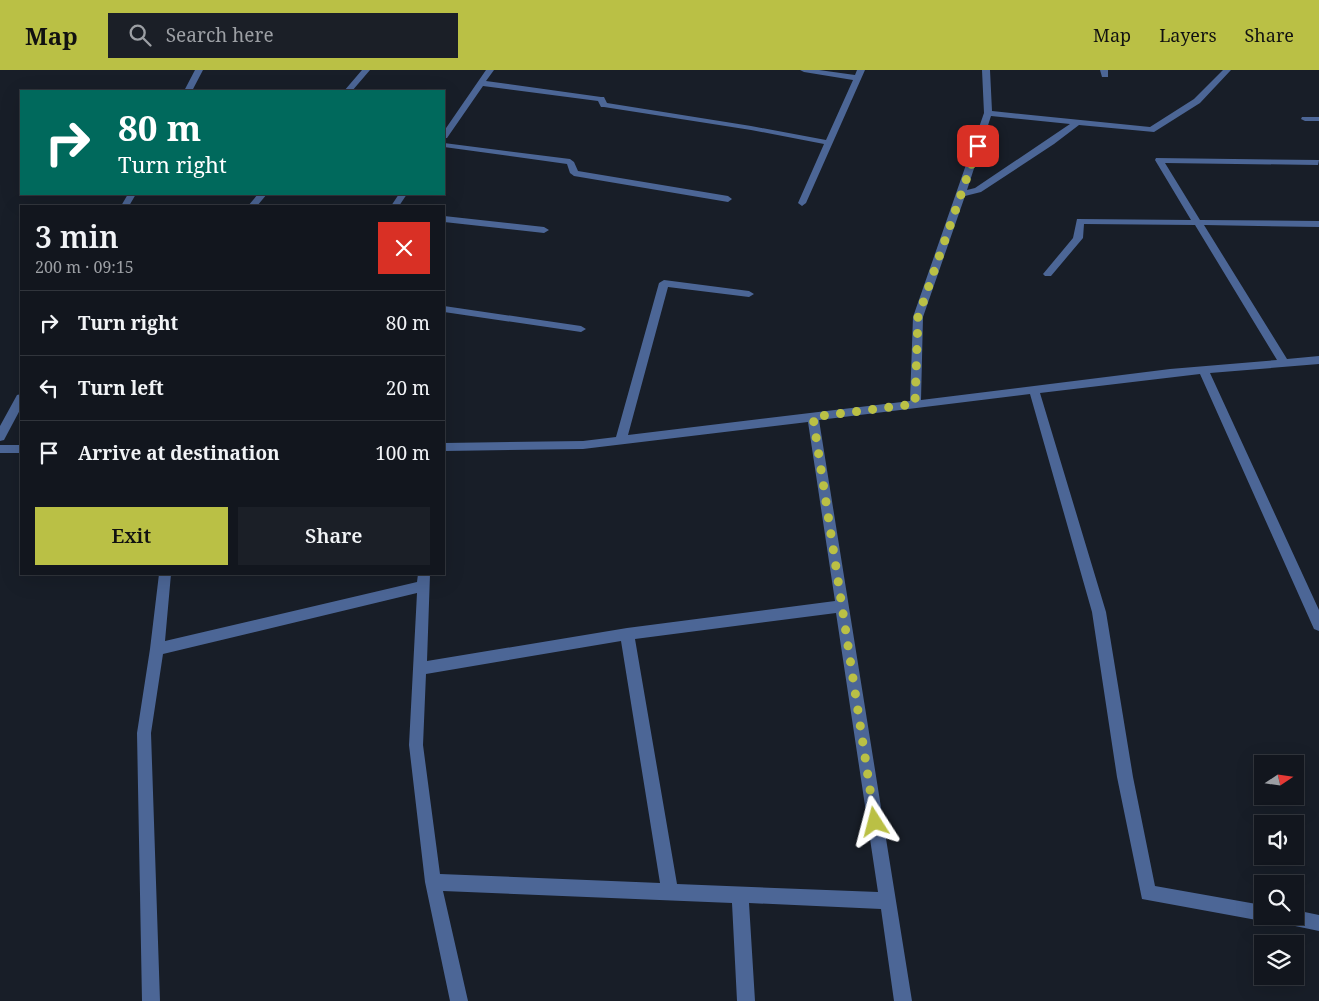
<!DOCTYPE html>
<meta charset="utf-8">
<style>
body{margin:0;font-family:"Noto Serif",serif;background:#1b1f27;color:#f1f3f6;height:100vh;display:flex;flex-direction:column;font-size:19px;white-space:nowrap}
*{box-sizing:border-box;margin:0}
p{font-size:16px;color:#9c9fa4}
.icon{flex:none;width:28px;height:28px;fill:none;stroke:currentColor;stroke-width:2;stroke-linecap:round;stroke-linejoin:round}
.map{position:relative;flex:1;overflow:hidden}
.details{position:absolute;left:20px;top:135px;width:425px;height:370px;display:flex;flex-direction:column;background:#12161e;border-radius:0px;box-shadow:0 5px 20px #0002,0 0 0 1px #31353c}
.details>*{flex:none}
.banner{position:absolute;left:20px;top:20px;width:425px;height:105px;border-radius:0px;box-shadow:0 5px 20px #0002,0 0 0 1px #31353c;background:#00695c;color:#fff;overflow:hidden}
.needle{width:32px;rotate:77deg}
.tools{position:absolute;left:1254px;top:685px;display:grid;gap:10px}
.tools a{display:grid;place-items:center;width:50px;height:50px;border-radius:0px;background:#12161e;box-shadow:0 5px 20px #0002,0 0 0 1px #31353c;font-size:25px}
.pin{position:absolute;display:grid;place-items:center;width:42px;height:42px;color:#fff;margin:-21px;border-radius:10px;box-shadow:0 2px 8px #0006}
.me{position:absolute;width:55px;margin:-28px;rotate:351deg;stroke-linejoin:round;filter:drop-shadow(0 0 4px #0008)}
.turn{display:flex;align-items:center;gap:18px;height:105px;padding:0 15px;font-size:22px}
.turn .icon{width:65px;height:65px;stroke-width:2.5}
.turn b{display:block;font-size:35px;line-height:42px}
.round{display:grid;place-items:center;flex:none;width:52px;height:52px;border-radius:0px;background:#1b1f27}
.summary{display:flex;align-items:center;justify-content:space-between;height:85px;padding:0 15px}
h1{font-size:30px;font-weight:600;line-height:38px}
.cta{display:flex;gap:10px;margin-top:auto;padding:10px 15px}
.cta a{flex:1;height:58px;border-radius:0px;background:#bac045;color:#111;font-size:20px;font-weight:600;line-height:58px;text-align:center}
.cta a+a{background:#1b1f27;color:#f1f3f6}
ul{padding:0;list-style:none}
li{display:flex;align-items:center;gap:15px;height:65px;padding:0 15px;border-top:1px solid #31353c}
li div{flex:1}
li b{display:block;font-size:19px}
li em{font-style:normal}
header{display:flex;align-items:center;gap:30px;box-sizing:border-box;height:70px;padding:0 25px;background:#bac045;color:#111}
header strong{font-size:24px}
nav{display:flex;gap:28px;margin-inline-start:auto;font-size:18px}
.search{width:350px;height:45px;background:#1b1f27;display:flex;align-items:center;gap:12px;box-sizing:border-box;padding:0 18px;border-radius:0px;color:#9c9fa4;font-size:19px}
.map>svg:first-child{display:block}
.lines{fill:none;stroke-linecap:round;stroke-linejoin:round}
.minor{fill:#4c6696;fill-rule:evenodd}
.route{stroke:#bac045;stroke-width:9;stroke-dasharray:0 16.2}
</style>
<header>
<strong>Map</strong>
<div class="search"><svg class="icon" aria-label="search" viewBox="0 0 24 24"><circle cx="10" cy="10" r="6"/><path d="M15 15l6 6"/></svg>Search here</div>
<nav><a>Map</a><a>Layers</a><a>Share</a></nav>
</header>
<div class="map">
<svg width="1319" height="931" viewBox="0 0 1319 931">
<rect width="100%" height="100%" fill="#181e28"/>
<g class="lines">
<path class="minor" d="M195,0H203L192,21H184Z
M362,0H370L352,21H344Z
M486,0H494L486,11L601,27H604L607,33L751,56L826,70L853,10L804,2L800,0H819L855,5L857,0H865L806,133L802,136L798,133L824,74L751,60L604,37H601L598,31L483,16L447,68H444V61Z
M982,0H990L992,41L1150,57L1194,29L1223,0H1231L1200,33L1154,62L1079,55L1054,74L981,122L965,126L923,247L921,330L1170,299L1277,290L1195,155L1084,154L1083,168L1051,206H1045L1043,204L1073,168L1077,149L1191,150L1155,90L1156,88L1319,90L1318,95L1165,93L1200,150L1319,151V157L1204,155L1287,289L1319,286V294L1210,303L1319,540V561L1314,559L1200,304L1040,323L1106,542L1133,707L1155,816L1262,835V846H1269L1268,849L1262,851L1142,829L1117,707L1092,542L1030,324L819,350L912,931H894L881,839L749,833L755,931H737L732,833L443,821L468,931H450L425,812L409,675L417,523L163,584L151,663L160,931H142L137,663L150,579L159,504H171L165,571L417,512L418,504H430L427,591L627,558L835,531L808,352L583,379L444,381V373L583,371L616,367L659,213L664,210L749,221L754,224L749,227L668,217L628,365L910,331L913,247L984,43ZM991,46L1070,54L975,118L967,120ZM836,543L878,822L677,814L635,569ZM621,571L660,813L440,804L423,675L426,604Z
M1100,0H1108V7H1102Z
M1302,47H1319V51H1305L1301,49Z
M444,73L570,89L574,92L578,101L728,126L732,129L728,132L574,106L570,103L567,94L444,77Z
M128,124H136L129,136H121Z
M258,124H267L257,136H248Z
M399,124H407L399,136H391Z
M444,146L544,157L549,160L544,163L444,152Z
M444,236L581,256L586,259L581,262L444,242Z
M21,324V338L4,370L0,371V356L17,325Z
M0,375H21V383H0Z
M1295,840L1319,845V861L1276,852L1274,846H1295Z"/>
</g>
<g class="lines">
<path class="route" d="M875,752L813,347L915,334L918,247L978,76"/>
</g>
</svg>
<div class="tools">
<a><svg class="needle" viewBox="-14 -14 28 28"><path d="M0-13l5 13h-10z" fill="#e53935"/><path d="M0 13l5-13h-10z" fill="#9c9fa4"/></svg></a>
<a><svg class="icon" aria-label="sound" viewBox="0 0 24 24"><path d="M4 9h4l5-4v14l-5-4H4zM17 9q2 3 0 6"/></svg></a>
<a><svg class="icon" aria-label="search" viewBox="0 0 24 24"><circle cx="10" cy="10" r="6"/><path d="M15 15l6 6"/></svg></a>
<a><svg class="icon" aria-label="layers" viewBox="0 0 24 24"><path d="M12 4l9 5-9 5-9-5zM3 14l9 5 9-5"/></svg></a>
</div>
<div class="pin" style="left:978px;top:76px;background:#d93025"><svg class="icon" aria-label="arrive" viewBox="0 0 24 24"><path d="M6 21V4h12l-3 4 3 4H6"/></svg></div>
<svg class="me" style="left:875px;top:752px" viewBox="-20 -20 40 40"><path d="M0-17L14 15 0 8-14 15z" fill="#bac045" stroke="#fff" stroke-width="4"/></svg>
<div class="banner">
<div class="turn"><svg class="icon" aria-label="right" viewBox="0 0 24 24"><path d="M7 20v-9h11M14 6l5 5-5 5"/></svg><div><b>80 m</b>Turn right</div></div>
</div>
<section class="details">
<div class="summary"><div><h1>3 min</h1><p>200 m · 09:15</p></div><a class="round" style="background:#d93025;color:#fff"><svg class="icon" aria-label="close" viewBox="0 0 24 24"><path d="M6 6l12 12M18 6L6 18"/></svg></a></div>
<ul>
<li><svg class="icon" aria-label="right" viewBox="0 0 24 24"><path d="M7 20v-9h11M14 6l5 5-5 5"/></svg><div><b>Turn right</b></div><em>80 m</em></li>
<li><svg class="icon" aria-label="left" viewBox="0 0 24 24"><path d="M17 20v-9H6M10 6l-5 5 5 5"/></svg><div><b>Turn left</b></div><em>20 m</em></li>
<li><svg class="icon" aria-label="arrive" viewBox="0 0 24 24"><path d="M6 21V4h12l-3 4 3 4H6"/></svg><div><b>Arrive at destination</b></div><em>100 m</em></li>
</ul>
<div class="cta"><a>Exit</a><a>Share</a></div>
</section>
</div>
